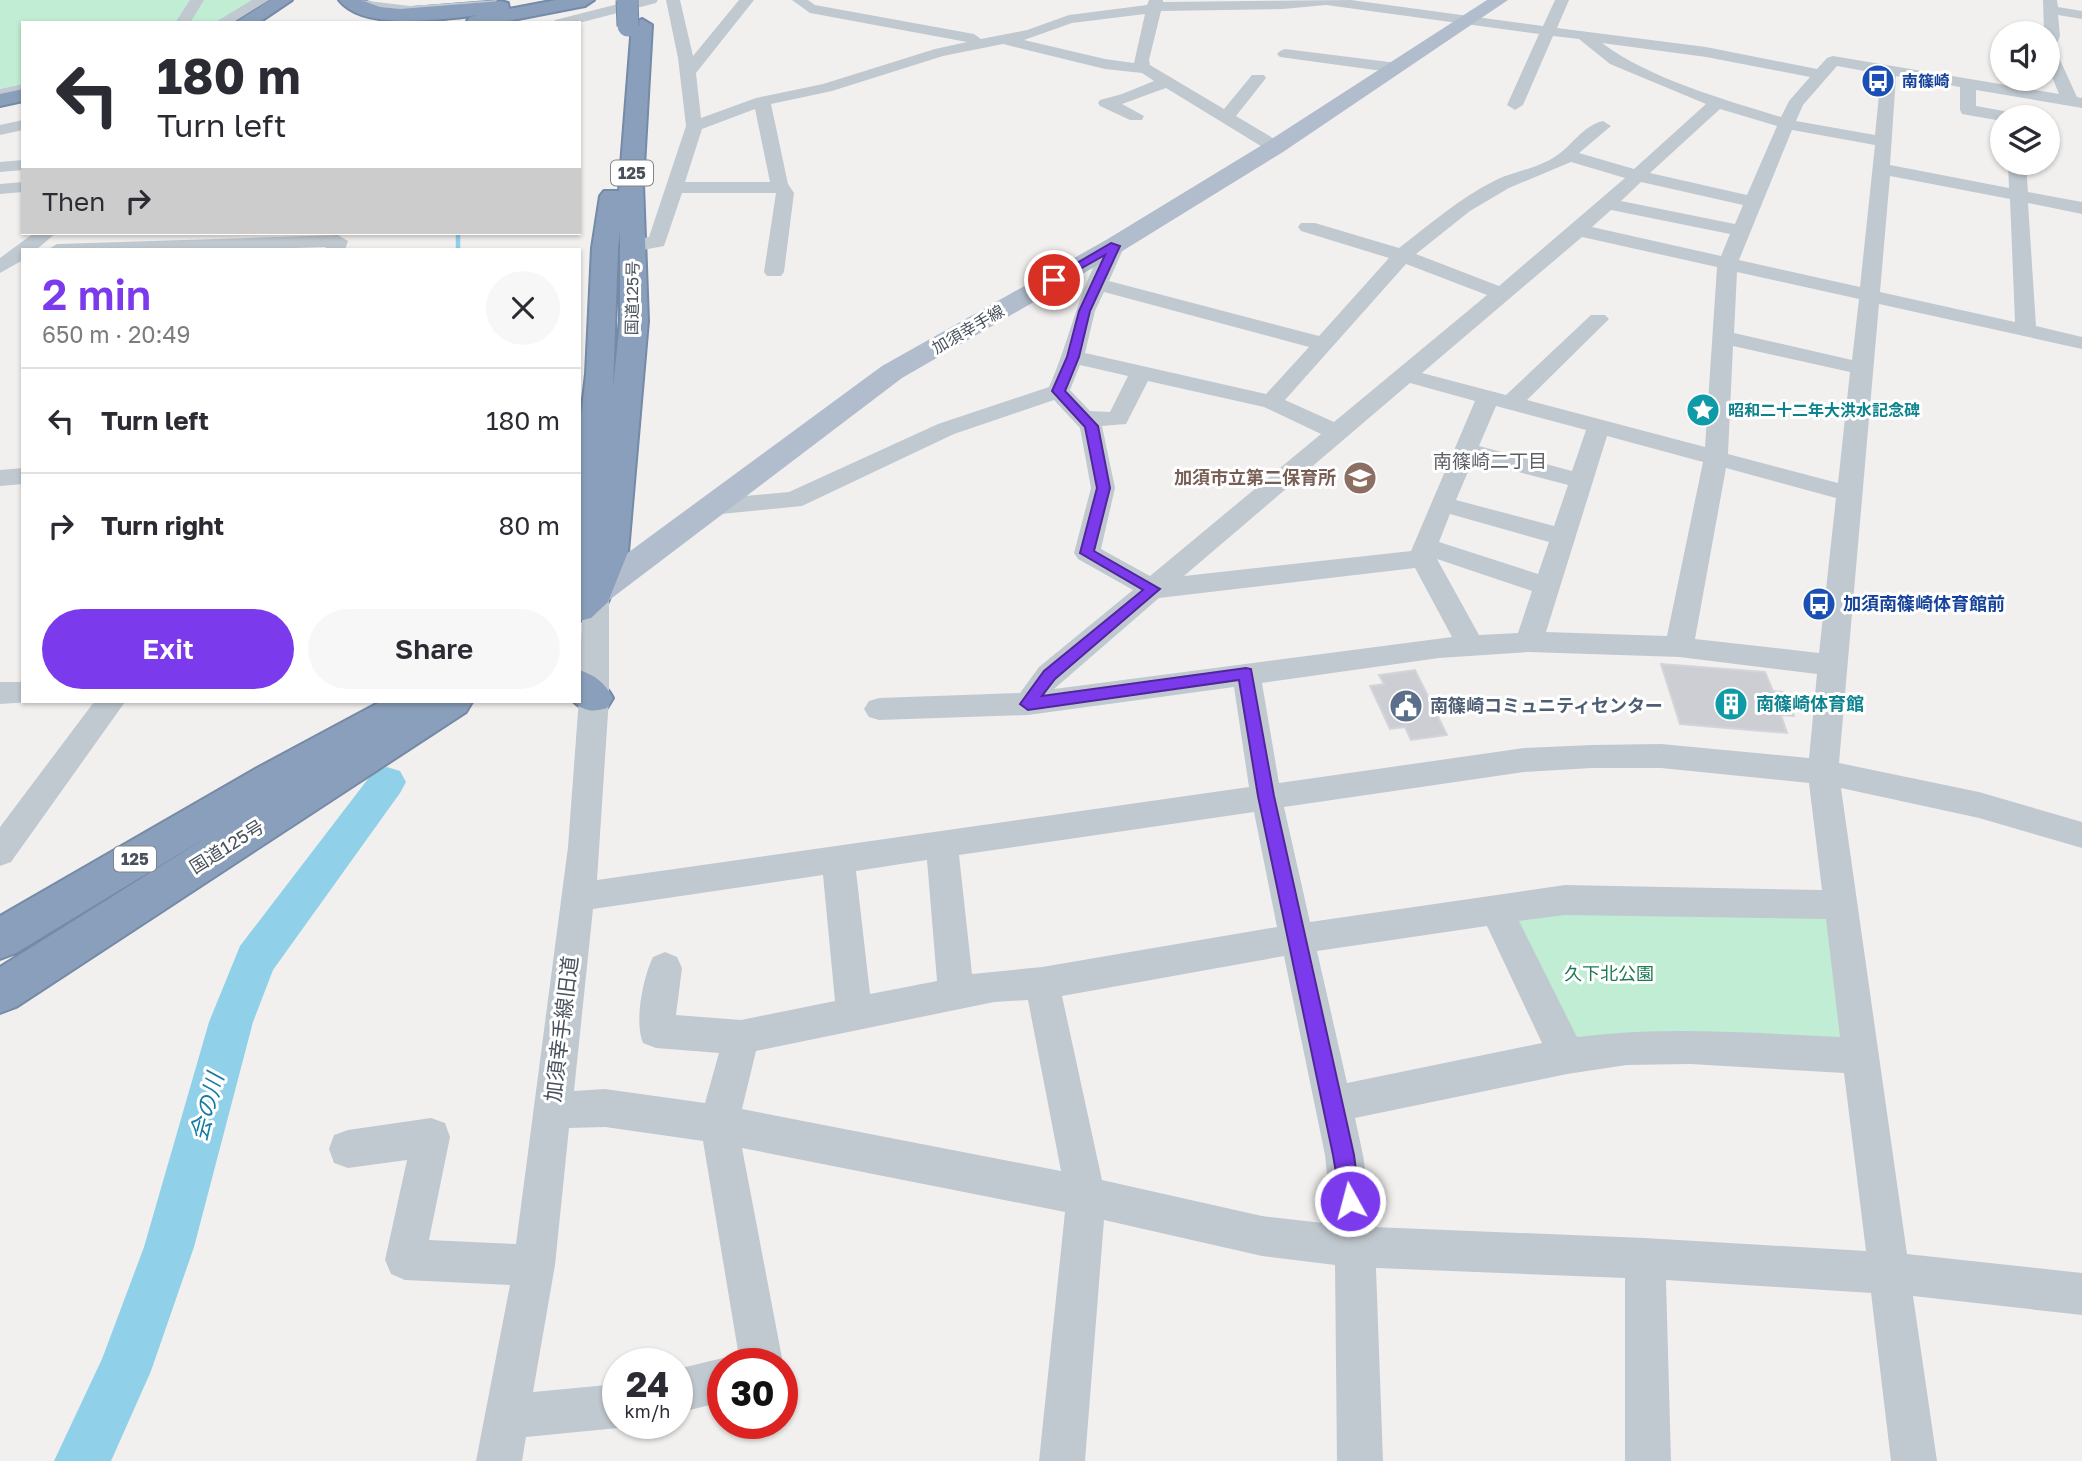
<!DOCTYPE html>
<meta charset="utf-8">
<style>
body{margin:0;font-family:"Golos Text","Noto Sans JP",sans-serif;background:#f7f7f7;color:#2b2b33;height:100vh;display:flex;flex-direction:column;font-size:26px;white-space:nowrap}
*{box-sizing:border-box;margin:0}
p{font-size:23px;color:#7c7c81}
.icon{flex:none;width:38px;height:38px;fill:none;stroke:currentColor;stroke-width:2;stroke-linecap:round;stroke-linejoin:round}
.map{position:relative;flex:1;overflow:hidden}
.side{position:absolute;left:21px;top:248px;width:560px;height:455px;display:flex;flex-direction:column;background:#fff;border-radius:0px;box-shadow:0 2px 5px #0004}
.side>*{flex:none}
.banner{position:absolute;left:21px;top:21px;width:560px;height:214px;border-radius:0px;box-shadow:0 2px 5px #0004;background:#fff;color:#2b2b33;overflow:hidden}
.controls{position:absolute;left:1990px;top:21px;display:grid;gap:14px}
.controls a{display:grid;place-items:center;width:70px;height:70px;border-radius:50%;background:#fff;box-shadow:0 2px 5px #0004;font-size:35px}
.speed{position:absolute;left:602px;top:1348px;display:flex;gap:14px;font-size:35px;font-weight:700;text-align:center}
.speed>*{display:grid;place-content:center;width:91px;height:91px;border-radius:50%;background:#fff;box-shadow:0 2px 5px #0004;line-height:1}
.speed small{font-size:18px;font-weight:400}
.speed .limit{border:10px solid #d22;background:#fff;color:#111}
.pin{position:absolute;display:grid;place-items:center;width:60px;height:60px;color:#fff;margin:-30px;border:4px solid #fff;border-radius:50%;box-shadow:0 2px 7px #0007}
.me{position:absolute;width:77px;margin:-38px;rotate:353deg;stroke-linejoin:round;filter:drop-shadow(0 0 5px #0008)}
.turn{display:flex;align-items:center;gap:24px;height:147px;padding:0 21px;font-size:32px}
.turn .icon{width:91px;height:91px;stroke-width:2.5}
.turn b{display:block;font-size:49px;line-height:60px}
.then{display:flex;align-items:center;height:66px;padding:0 21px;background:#0003;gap:14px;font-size:26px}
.round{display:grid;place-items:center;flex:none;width:74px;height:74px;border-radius:37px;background:#f7f7f7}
.summary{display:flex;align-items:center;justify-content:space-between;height:119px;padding:0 21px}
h1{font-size:42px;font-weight:600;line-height:52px;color:#7c3aed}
.button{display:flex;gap:14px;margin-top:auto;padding:14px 21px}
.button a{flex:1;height:80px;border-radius:42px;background:#7c3aed;color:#fff;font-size:28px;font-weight:600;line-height:80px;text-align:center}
.button a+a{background:#f7f7f7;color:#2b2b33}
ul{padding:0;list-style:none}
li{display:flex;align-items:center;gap:21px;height:105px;padding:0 21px;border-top:2px solid #e1e1e2}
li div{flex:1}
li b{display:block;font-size:26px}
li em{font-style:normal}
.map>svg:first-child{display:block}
.green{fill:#c0edd4}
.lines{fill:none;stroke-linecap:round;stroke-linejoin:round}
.stream{stroke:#90d0e8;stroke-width:4.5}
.river{fill:#90d0e8;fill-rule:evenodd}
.building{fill:#cdced4;stroke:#d4d5db;stroke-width:2}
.highway-casing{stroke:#758aa7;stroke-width:4}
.minor{fill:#c1c9d0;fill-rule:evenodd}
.major{fill:#b1bdcd;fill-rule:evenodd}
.highway{fill:#8a9fbb;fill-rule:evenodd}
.highway-bridge-casing{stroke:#758aa7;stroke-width:23;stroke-linecap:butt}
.highway-bridge{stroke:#8a9fbb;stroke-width:21}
.route{fill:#7c3aed;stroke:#51269a;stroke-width:2}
.labels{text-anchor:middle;stroke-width:6;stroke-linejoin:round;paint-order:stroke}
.far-transit-label{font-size:16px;font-weight:bold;fill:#164399;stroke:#fff;text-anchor:start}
.shield{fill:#fff;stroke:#7f858d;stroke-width:2}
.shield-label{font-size:16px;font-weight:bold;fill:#48515c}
.far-street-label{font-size:16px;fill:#48515c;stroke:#fff}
.far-culture-label{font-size:16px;font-weight:bold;fill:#0d838f;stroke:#fff;text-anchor:start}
.education-label{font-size:18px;font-weight:bold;fill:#785e54;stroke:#fff;text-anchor:end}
.transit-label{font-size:18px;font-weight:bold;fill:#164399;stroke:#fff;text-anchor:start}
.culture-label{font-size:18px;font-weight:bold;fill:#0d838f;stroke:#fff;text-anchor:start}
.service-label{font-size:18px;font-weight:bold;fill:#4e5e75;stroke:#fff;text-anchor:start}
.street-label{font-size:18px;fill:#48515c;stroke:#fff}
.park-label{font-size:18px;fill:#1c7a51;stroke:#fff}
.neighbourhood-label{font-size:19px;fill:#5c5f64;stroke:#fff}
.near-street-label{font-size:21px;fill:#48515c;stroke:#fff}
.near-water-label{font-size:23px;font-style:italic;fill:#147ca4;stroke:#fff}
</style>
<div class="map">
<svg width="2082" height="1461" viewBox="0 0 2082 1461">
<rect width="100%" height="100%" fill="#f2f0ef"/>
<path class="green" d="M0,0H258L216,23H23V84L0,89Z
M1555,909L1817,912L1829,922L1844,1037L1835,1042H1577L1512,918Z"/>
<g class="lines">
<path class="stream" d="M458,233V250"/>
<path class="river" d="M387,767L400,771L406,782L400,793L273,970L253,1022L194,1247L151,1371L111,1461H54L102,1359L144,1247L209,1022L240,946L374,771Z"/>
</g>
<path class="building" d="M1661,664L1765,672L1773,691L1784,692L1794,716L1781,715L1787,733L1680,724Z
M1415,670L1447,735L1411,740L1405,727L1390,729L1370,686L1384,684L1379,675Z"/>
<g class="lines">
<defs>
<path id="highway" d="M270,0H292L258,23H235Z
M339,0H361L380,7L400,9L501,1L508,3L509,9L556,0H594L585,6L497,23L467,21L470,17L479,15C444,19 364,32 339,0Z
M642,19L652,25L643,184L648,321L628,552L608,602L591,618L579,621V433L586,374L592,248L600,196L604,191H619L632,25ZM620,231V321L613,387L618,248Z
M23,89V101L0,106V94Z
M579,670C595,675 605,683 613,698L607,708C594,712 585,712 574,702H579Z
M380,702H472L466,712L16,1007L0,1013V967L207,837L16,953L0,959V916L257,768Z"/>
</defs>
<use href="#highway" class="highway-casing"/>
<path class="minor" d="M190,0H204L190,23H175Z
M252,0H269L232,23H214Z
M360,0L410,6L497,0L495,3C462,11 386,26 360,0Z
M634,0H658L656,3L579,23H553L555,20Z
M666,0H680L693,56L739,0H754L696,73L701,118L756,98L823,84L935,49L967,42L810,13L792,0H808L815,5L974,34L981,39L1027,30L1069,15L1147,5L1149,0H1163V2L1351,0L1543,26L1555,0H1569L1557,28L1706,47L1817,69L1827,58L1833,56L2059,94L2048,67V33H2044L2043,0H2057L2058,7L2082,11V19L2058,15L2060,36L2055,49L2077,97L2082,98V108L1976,90V106L2015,113L2017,117H2002V121L1962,114L1960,110V87L1896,76L1890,165L2009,188L2008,163H2026L2028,192L2082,202V214L2028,203L2036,326L2082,337V349L1879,304L1839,763L1979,792L2082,822V848L1979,818L1841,788L1907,1254L2082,1273V1315L1913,1296L1937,1461H1891L1871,1293L1666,1280L1671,1461H1625V1278L1376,1268L1383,1461H1337L1335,1265L1262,1256L1104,1220L1085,1461H1039L1065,1212L742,1148L783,1363H740L703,1141L605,1127L569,1128L555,1265L533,1392L618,1384V1423H631L618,1428L526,1437L522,1461H476L510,1285L405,1280L391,1274L385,1260L407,1160L348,1168L334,1163L329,1149L334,1135L348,1130L431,1118L445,1123L450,1137L429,1240L516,1244L568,847L579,698L583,593L587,586L596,584L605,586L609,593V698L597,880L1249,787L1234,687L1028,715L879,720L869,717L864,709L869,701L879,698L1020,693L1039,667L1133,590L1078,559L1074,553L1091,488L1080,428L1054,400L954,434L802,506L711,515L702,513L698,507L702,501L711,499L789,492L938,424L1049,387C1071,338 1079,285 1108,241H1122L1125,245L1109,281L1319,336L1389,258L1301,231L1298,227L1301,223H1315L1399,248C1430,224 1460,198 1496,180C1515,171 1539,168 1556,156C1572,146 1582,126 1603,121L1611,126L1579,153L1634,169L1706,104L1610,64L1579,39L1553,36L1523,105L1515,110L1507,105L1539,34L1326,5L1283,9L1161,11L1149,60L1150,65L1224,109L1252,75H1264L1266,78L1236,116L1281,143L1284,147L1281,151H1269L1166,88L1122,104L1144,116L1142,120H1130L1100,106L1098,103L1100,100L1122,94L1154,81L1142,73L1105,69L1003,44L943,56L832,91L771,104L788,184L794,193L784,272L781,276H767L764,272L776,193H682L664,246L632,252L622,246L625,242L649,237L686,126L678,58ZM1145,14L1134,63L1105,59L1024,40L1072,23ZM1602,43L1706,57L1810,77L1789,101L1781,117C1725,100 1648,78 1602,43ZM1837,66L1881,74L1875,135L1796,121L1803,105ZM755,109L770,182H685L702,129ZM1720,109L1777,126L1747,195L1650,173ZM1792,130L1875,145L1860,287L1739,260ZM1571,162L1625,178L1499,286L1416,254L1470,211L1509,188ZM1890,176L2010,199L2015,322L1880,292ZM1641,182L1743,205L1735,224L1621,201ZM1611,210L1730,234L1721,256L1592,227ZM1582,237L1717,267L1705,447L1527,400L1605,323L1609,319L1605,315H1591L1506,395L1422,373ZM1406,264L1487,295L1334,422L1285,400ZM1737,272L1859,299L1852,360L1734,333ZM1104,292L1309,347L1266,394L1085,353L1095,311ZM1733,346L1850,372L1838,483L1728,454ZM1080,365L1128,376L1110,412L1090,411L1070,390ZM1148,381L1264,407L1321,434L1150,576L1101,549L1115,488L1102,426L1126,424ZM1410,383L1475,401L1411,551L1184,576ZM1496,406L1586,430L1572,471L1479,446ZM1607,436L1703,462L1667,636L1546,632ZM1473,460L1568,485L1554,526L1456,500ZM1726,468L1836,498L1819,653L1695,639ZM1450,514L1549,542L1538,574L1439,542ZM1437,559L1532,591L1518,633L1479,635ZM1415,568L1452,637L1054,689L1159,598ZM1529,652L1679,657L1817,674L1809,758L1661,744L1592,745L1524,748L1279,783L1262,683L1439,658ZM1592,768H1661L1809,783L1822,890L1565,885L1310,922L1284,807L1524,772ZM1254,812L1277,927L1042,967L972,974L959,855ZM927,860L937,981L870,994L856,871ZM823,875L835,1001L741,1020L676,1015L682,968L677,957L665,952L653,957C643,977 634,1023 643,1043L656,1048L719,1053L705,1103L605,1089L574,1091L593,909ZM1565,915L1826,919L1840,1037C1752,1033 1665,1026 1577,1037L1519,921ZM1487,926L1542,1043L1347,1083L1317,951ZM1284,956L1325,1155L1332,1224L1262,1216L1102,1180L1062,996ZM1028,1000L1061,1171L742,1109L756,1051L994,1002ZM1690,1064L1844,1073L1866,1251L1645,1238L1373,1227L1363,1155L1355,1118L1567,1074L1627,1065Z
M1285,49L1397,63L1405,68L1397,73L1280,57L1277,54L1280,51Z
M23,84V94L0,99V89Z
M23,120V130L0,135V125Z
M23,160V170L0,172V162Z
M23,182V192L0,194V184Z
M34,233H56L36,250H23V260L0,273V258Z
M338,235L348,241L345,250H325L326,247L231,250H47L57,244Z
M23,468V484L0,486V470Z
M0,682H23V702H30L0,704Z
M94,702H125L11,862L0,866V827Z
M723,1358L735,1363H723V1402L677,1413V1369Z"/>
<path class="major" d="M1487,0H1508L1283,152L1124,250L902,378L608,601L596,605L584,601L579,593L584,585L882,366L1106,240L1267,142Z"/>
<use href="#highway" class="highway"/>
<defs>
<path id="highway-bridge" d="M627,0L628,26"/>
</defs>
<use href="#highway-bridge" class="highway-bridge-casing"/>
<use href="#highway-bridge" class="highway-bridge"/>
</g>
<path class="route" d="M1111,243L1120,246L1090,311L1079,357L1065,391L1098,426L1110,488L1094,551L1160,589L1055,679L1042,696L1246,668L1251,669L1274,796L1354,1155L1360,1201L1357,1208L1350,1211L1342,1208L1333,1155L1258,796L1239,680L1028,710L1020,704L1044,671L1143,590L1080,553L1097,488L1085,427L1052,391L1067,357L1079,311L1105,255L1057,282L1048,280Z"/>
<defs>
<symbol id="bus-disc" viewBox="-11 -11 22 22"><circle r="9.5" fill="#1a4fb4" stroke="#fff"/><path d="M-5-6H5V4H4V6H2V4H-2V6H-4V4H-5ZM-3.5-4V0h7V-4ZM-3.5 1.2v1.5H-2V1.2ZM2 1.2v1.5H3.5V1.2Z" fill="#fff"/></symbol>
<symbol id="sight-disc" viewBox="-11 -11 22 22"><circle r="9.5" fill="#0f9aa8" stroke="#fff"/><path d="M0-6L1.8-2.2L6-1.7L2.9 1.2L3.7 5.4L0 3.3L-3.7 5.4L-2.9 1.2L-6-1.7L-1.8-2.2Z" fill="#fff"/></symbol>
<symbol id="school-disc" viewBox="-11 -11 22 22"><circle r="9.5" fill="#8d6e63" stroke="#fff"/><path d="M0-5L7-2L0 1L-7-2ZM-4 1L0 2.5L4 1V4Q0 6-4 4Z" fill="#fff"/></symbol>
<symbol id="building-disc" viewBox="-11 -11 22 22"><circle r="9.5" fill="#0f9aa8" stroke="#fff"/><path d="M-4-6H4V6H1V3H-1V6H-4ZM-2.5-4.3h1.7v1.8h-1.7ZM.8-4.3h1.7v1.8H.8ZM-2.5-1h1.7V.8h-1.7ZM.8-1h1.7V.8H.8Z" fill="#fff"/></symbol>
<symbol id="civic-disc" viewBox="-11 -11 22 22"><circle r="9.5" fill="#5c6f8a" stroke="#fff"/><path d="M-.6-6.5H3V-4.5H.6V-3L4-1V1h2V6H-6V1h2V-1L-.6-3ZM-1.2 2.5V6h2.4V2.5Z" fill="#fff"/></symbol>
</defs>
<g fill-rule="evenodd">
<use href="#bus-disc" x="1859" y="62" width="38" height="38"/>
<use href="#sight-disc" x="1684" y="391" width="38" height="38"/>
<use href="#school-disc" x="1341" y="459" width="38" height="38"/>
<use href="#bus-disc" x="1800" y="585" width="38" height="38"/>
<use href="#building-disc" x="1712" y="685" width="38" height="38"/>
<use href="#civic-disc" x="1387" y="687" width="38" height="38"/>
</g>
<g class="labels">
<g class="far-transit-label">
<text x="1902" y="87">南篠崎</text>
</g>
<g class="shield">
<rect x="611" y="160.5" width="42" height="25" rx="5"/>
<rect x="114" y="846.5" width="42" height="25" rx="5"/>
</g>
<g class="shield-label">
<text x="632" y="179">125</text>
<text x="135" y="865">125</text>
</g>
<g class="far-street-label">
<text transform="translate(632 298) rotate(-89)" y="6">国道125号</text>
<text transform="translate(968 329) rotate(-30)" y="6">加須幸手線</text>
</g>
<g class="far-culture-label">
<text x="1728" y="416">昭和二十二年大洪水記念碑</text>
</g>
<g class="education-label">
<text x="1336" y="484">加須市立第二保育所</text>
</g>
<g class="transit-label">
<text x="1843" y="610">加須南篠崎体育館前</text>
</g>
<g class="culture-label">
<text x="1756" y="710">南篠崎体育館</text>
</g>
<g class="service-label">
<text x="1430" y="712">南篠崎コミュニティセンター</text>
</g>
<g class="street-label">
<text transform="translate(227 847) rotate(-32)" y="6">国道125号</text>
</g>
<g class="park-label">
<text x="1609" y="980">久下北公園</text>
</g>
<g class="neighbourhood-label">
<text x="1490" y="468">南篠崎二丁目</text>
</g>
<g class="near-street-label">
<text transform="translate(562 1029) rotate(-83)" y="7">加須幸手線旧道</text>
</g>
<g class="near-water-label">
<text transform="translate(207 1107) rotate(-75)" y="8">会の川</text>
</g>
</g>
</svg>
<div class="controls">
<a><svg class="icon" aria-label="sound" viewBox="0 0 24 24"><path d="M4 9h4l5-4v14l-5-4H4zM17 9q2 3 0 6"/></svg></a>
<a><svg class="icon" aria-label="layers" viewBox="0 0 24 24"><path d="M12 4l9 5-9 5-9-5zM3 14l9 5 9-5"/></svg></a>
</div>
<div class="speed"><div>24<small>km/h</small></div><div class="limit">30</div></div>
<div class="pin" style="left:1054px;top:280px;background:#d93025"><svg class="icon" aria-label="arrive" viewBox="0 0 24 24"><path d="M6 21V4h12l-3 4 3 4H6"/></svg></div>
<svg class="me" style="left:1350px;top:1201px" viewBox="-20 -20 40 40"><circle r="17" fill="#7c3aed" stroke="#fff" stroke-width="3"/><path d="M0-11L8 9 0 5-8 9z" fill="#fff"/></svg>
<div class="banner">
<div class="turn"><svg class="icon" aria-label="left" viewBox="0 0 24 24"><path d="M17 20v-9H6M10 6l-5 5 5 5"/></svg><div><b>180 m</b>Turn left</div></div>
<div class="then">Then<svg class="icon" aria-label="right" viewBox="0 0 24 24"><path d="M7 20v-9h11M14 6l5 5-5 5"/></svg></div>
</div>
<section class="side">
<div class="summary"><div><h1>2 min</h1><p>650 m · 20:49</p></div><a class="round"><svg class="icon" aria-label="close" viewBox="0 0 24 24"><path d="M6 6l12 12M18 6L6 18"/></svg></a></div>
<ul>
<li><svg class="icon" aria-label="left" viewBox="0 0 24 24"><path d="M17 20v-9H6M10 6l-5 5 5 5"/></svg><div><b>Turn left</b></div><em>180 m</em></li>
<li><svg class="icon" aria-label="right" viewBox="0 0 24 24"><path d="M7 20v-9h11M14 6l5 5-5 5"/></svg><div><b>Turn right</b></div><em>80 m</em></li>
</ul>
<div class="button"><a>Exit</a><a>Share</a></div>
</section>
</div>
